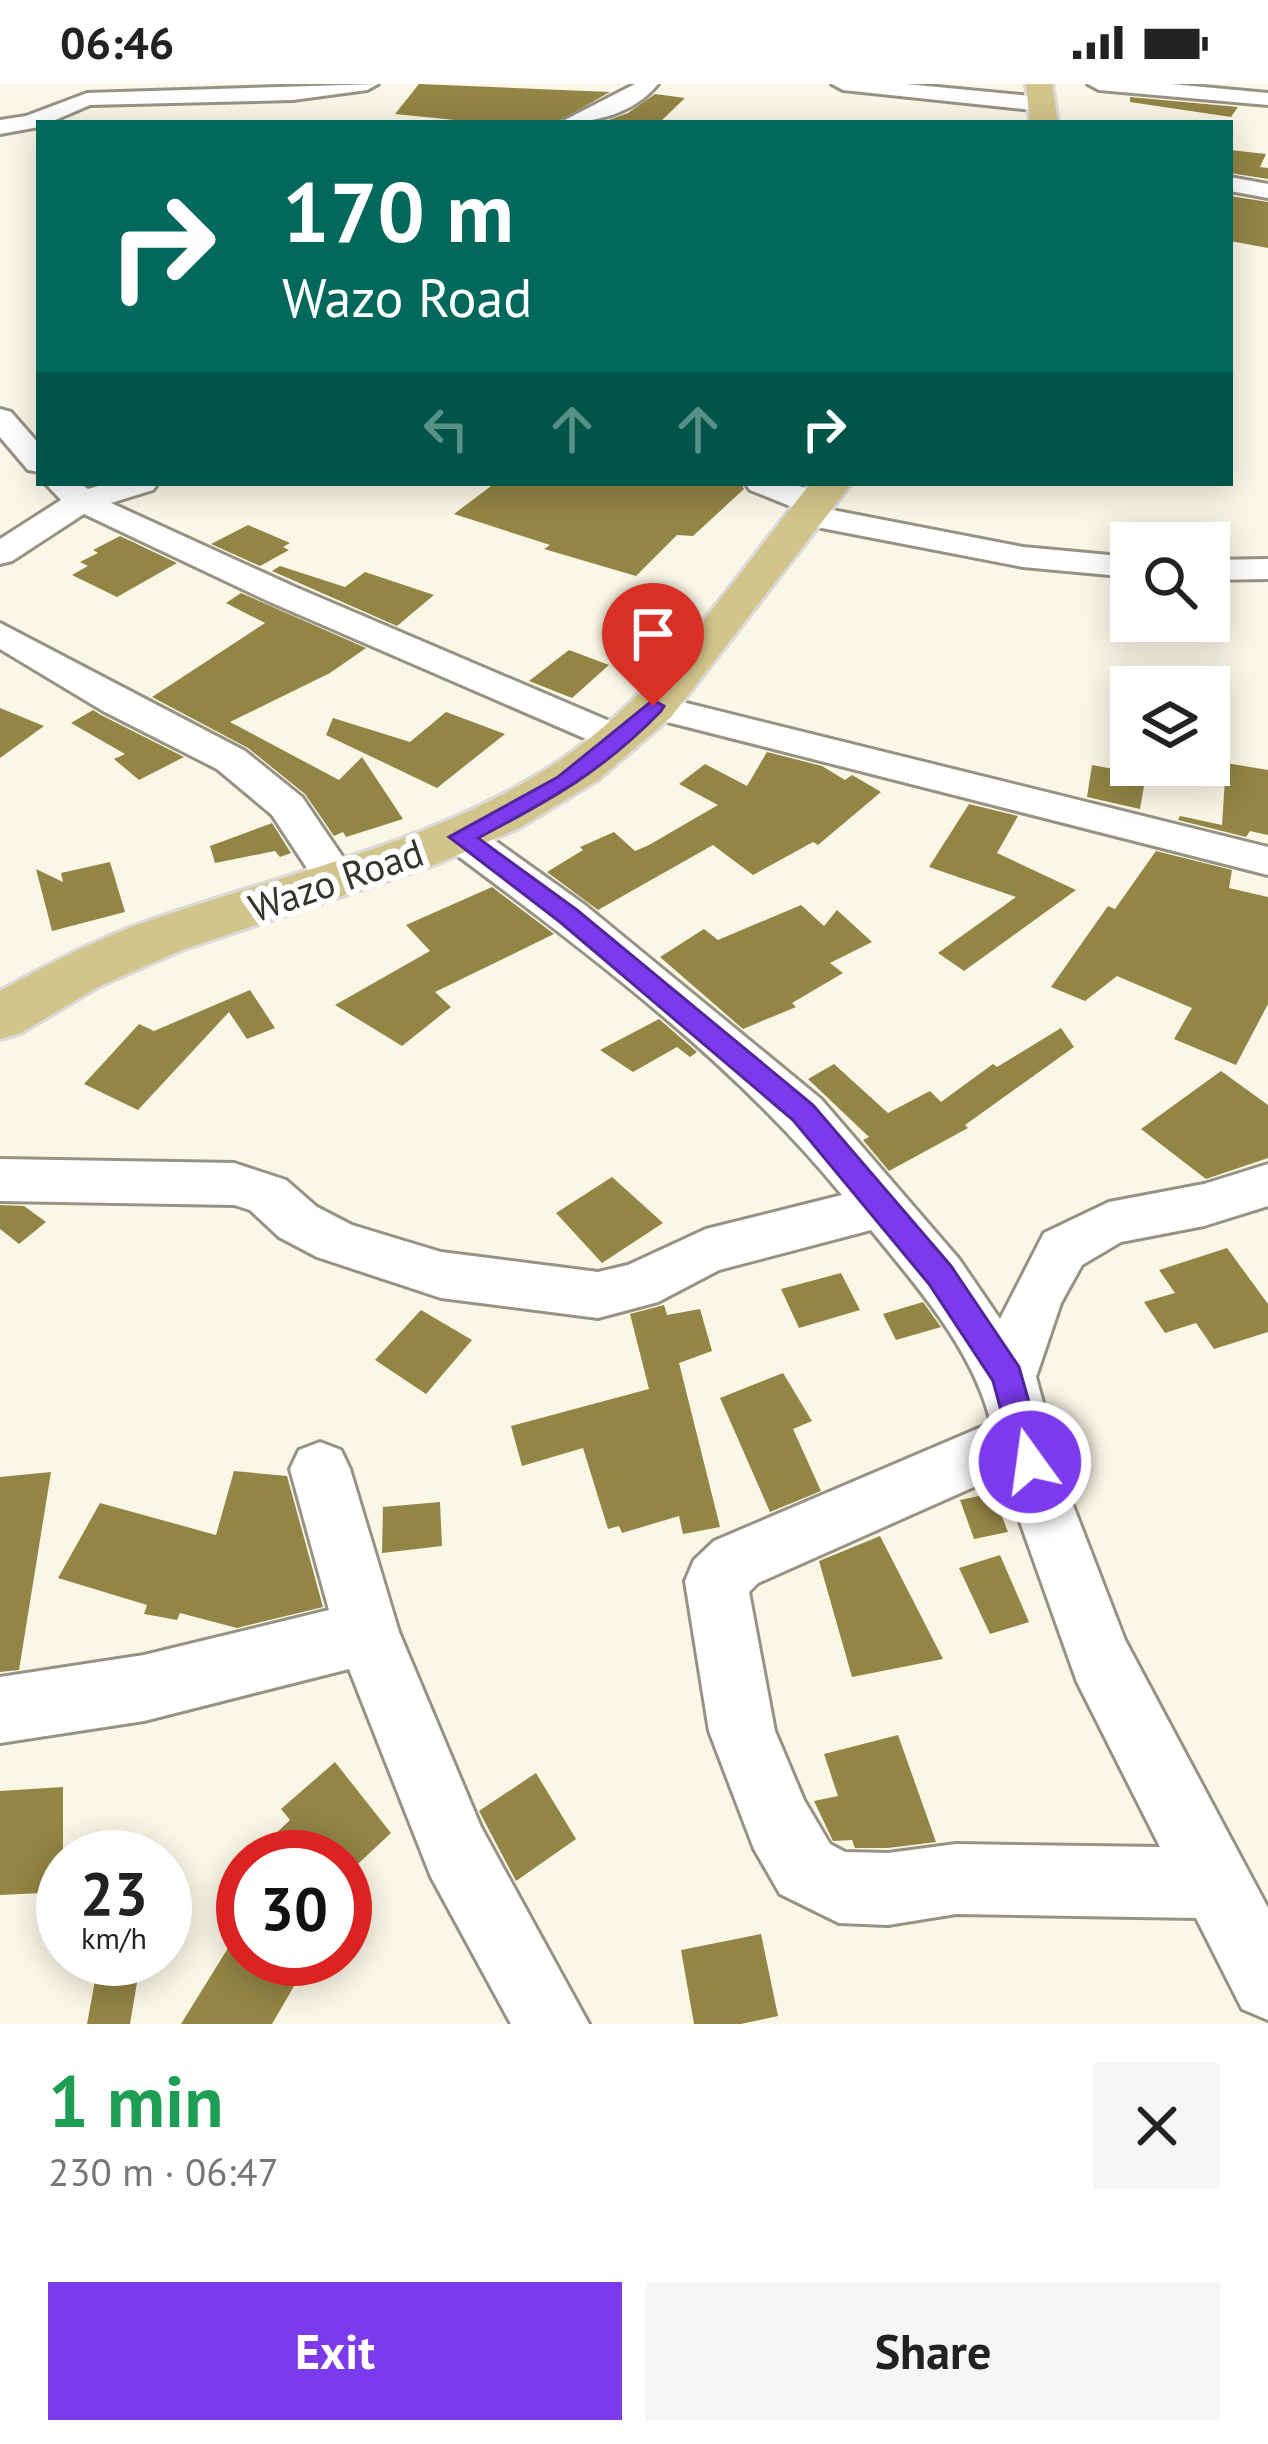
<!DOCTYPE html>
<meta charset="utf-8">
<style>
body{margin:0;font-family:"PT Sans",sans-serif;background:#f6f6f6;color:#222;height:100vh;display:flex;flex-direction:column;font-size:45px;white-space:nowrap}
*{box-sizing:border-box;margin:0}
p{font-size:39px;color:#767676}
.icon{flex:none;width:66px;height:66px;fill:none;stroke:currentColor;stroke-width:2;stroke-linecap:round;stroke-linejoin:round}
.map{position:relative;height:1940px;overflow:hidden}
.sheet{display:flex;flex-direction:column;background:#fff;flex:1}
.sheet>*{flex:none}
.hud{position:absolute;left:36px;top:36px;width:1197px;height:366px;border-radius:0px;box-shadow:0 6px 30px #0003;background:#00695c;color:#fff;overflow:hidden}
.tools{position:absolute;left:1110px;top:438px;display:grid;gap:24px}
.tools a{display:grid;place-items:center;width:120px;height:120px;border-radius:0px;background:#fff;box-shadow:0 6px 30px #0003;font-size:60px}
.speed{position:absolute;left:36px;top:1746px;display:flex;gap:24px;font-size:60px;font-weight:700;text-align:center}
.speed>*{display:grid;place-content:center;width:156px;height:156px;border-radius:50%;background:#fff;box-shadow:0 6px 30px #0003;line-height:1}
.speed small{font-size:30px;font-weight:400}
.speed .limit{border:18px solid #d22;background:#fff;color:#111}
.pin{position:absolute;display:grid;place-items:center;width:102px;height:102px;color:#fff;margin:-123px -51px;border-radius:50% 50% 50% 0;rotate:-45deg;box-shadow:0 0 12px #0007}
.pin .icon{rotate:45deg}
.me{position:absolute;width:132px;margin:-66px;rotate:346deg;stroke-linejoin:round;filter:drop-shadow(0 0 9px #0008)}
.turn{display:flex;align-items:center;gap:42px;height:252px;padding:0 48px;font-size:54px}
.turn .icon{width:156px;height:156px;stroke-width:2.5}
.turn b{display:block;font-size:84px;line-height:102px}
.lanes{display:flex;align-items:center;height:114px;padding:0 48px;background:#0003;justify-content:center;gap:60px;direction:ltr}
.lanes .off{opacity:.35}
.round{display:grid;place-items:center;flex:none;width:126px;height:126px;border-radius:0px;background:#f6f6f6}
.head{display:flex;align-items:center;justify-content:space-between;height:204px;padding:0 48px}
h1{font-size:72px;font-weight:700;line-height:90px;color:#1e9e55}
.button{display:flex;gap:24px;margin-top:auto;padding:24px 48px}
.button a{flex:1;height:138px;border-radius:0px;background:#7c3aed;color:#fff;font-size:48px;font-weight:700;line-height:138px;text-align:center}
.button a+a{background:#f6f6f6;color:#222}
.status{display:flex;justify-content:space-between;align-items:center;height:84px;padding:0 60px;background:#fff;direction:ltr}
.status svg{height:33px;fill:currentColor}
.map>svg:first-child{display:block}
.building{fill:#938545}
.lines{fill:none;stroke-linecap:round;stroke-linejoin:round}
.minor-casing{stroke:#979383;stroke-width:6}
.major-casing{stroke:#dbdad9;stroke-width:6}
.minor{fill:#fff;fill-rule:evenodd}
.major{fill:#d2c58b;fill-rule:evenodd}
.route{fill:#7c3aed;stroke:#51269a;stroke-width:3}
.labels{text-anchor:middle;stroke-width:12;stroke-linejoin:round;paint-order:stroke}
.street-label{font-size:39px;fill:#35342d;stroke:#fff}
</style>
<div class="status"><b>06:46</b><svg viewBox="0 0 49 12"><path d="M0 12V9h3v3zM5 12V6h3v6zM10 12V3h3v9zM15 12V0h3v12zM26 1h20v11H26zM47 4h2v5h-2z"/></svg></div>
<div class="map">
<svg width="1268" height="1940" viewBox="0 0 1268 1940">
<rect width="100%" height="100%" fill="#fbf7e6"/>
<path class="building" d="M419,0L562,6L610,8L555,39H485L395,30Z
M655,10L685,14L659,39H600L628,29Z
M1130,13L1238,23L1231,33L1130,18Z
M1230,66L1266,70L1260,83L1268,84V95L1230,89Z
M1230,112L1268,118V164L1230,157Z
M495,399H741L744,405L693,452L677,451L636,492L544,465L550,461L454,430Z
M248,441L290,459L283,463L289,466L260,482L211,460Z
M120,452L177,479L117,513L72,491L88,482L80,478L98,469L93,466Z
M280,482L345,503L365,488L434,511L397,542L272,487Z
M241,509L366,564L330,589L230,638L339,696L362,673L403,735L346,753L343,748L334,752L305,710L248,664L152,613L265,539L226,519Z
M569,566L609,581L572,614L529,597Z
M0,624L44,642L0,674Z
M93,626L101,631L184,673L139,696L114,675L125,670L71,639Z
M446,628L505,650L437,704L326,651L333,634L410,658Z
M767,668L822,682L845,696L852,691L881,708L818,761L813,758L753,791L713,761L598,826L547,788L583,766L580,763L614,748L635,767L649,761L718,721L679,700L705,680L747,702Z
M1226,679L1268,686V751L1250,747L1246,753L1178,736L1180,732L1222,741Z
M1092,681L1146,691L1140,725L1087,713Z
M969,720L1018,732L997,769L1076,806L964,887L938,869L1016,813L929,783Z
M272,739L291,769L280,773L275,767L215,779L210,762Z
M1156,767L1232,786L1229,804L1268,813V920L1236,981L1174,955L1192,924L1117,892L1085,917L1051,903L1108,822L1115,825Z
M110,778L125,828L52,847L36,785L63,798L61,789Z
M492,803L554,850L435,908L451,923L402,962L335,921L430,867L406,841Z
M801,821L824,842L837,826L872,858L830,879L843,889L792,919L796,923L743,945L660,873L704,845L718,856Z
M250,906L275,944L247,955L229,928L138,1026L84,1000L139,940L154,947Z
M659,935L697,968L690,973L677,963L633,988L600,966Z
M1061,944L1074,963L965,1041L968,1044L889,1087L863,1056L869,1053L808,995L834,980L888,1029L930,1007L941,1018L993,980L997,983Z
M1221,987L1268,1021V1074L1206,1095L1141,1045Z
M612,1093L663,1139L602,1179L556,1129Z
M0,1121L24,1122L46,1138L19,1160L0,1145Z
M1227,1164L1268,1220V1248L1214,1265L1196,1239L1165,1249L1144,1218L1175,1209L1159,1186Z
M841,1189L860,1226L799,1244L781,1205Z
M923,1218L941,1243L896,1256L883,1230Z
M664,1221L667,1231L700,1225L712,1267L679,1279L720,1443L683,1450L679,1432L622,1449L619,1442L608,1445L583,1364L522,1382L511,1342L649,1305L630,1230Z
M421,1226L472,1256L426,1310L375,1276Z
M783,1289L812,1337L793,1345L821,1407L770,1428L720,1314Z
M234,1387L287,1392L323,1523L237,1544L180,1529L177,1536L144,1530L147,1521L58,1494L100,1419L216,1451Z
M51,1388L19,1586L0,1588V1393Z
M993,1409L1008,1448L974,1455L960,1416Z
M440,1418L442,1462L382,1469L383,1423Z
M880,1452L943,1575L852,1593L819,1477Z
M1000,1471L1029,1538L990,1550L959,1484Z
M898,1651L936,1758L888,1764H855L852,1756L833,1757L814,1717L838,1712L824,1670Z
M335,1678L391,1749L345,1792V1773H281L269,1756L290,1736L281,1725Z
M536,1689L576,1755L516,1797L479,1727Z
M63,1703V1808L0,1811V1707Z
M761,1850L778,1932L741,1940H694L681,1866Z
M233,1856L243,1863V1875H262L297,1897L272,1940H181Z
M99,1875H141L130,1940H87Z"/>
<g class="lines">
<defs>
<path id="minor" d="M378,0L367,6L293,16L90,21L39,43L0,50V36L26,32L87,9Z
M635,0H658C635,29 595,39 559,39Z
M832,0H906L1041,13L1052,20L1041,27L843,6Z
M1088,0H1171L1268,9V21L1099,6Z
M1230,93L1268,100V114L1230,107Z
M0,325L11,328L39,360V388L28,386L0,353Z
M45,399H80L88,405L108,399H158L153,406L111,419L295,503L635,648L641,656L635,664H607L270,518L84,430L12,477L0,480V455L61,416Z
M745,399C774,399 810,396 830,420L827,425L1023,463L1131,473V493L1023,483L806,441L789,431L795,424L750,406Z
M1268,475V495L1209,496V476Z
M0,539L245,667L302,713L359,797L352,807L337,811L322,807L272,731L217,685L103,627L0,565Z
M654,611L1268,763V791L640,631L635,623L640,615Z
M461,739L476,743L585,821L821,1015L959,1175L1000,1235L1044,1149L1109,1118L1204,1100L1268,1080V1122L1204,1142L1121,1158L1082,1181L1061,1219L1036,1293L1066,1403L1125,1556L1268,1824V1936L1242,1925L1196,1834L956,1830L888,1841L839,1839L780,1810L754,1765L709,1647L685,1497L694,1476L714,1457L991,1339C973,1265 918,1204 871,1146L719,1186L658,1218L598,1234L441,1214L317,1173L279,1153L250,1126L234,1121L0,1117V1075L234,1079L286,1096L317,1123L352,1141L441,1168L598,1188L628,1181L706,1145L842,1111C733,977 584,866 446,763L440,753L446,743ZM1003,1390L1077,1598L1160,1763L956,1760L888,1769L845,1768L830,1760L804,1716L775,1647L749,1508L758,1499Z
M320,1358L341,1366L350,1385L399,1548L481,1743L589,1940H511L431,1793L349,1585L144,1637L0,1659V1593L144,1571L329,1526L290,1385L299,1366Z"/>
<path id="major" d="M1026,0H1052L1058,39H1030Z
M811,399H852L671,633L598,696L519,744L437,780L182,866L100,902L21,949L0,955V907C48,880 96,855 148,837C287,788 438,759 562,675C663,606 734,493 811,399Z"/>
</defs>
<use href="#minor" class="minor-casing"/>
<use href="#major" class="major-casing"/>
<use href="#minor" class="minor"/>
<use href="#major" class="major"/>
</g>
<path class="route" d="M653,616L664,622L661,627C603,687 552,715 478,754L577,826L813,1021L951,1182L1019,1283L1046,1378L1042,1389L1030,1393L1018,1389L993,1297L929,1200L793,1036L560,838L449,753L558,693Z"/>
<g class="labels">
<g class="street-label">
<text transform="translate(336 796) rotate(-19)" y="14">Wazo Road</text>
</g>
</g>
</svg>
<div class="tools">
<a><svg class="icon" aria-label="search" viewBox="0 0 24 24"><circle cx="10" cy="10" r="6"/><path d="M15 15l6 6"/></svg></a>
<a><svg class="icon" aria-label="layers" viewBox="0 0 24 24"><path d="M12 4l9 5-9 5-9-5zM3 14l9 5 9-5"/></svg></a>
</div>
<div class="speed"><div>23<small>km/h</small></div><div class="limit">30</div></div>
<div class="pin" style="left:653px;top:622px;background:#d93025"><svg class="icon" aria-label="arrive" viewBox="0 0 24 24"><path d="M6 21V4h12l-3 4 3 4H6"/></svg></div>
<svg class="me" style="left:1030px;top:1378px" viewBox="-20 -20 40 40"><circle r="17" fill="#7c3aed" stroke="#fff" stroke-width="3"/><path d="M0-11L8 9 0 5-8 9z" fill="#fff"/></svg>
<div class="hud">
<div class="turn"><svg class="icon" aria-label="right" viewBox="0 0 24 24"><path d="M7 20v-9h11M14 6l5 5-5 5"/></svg><div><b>170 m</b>Wazo Road</div></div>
<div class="lanes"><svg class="icon off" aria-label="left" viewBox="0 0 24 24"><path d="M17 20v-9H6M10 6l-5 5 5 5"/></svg><svg class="icon off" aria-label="ahead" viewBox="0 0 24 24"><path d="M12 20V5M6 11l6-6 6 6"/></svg><svg class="icon off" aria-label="ahead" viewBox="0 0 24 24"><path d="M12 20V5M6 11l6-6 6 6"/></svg><svg class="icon" aria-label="right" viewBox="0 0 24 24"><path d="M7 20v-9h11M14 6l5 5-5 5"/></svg></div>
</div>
</div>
<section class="sheet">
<div class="head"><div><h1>1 min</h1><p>230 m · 06:47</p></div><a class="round"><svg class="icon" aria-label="close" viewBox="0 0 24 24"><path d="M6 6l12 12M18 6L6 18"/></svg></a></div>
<div class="button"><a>Exit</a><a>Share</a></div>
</section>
